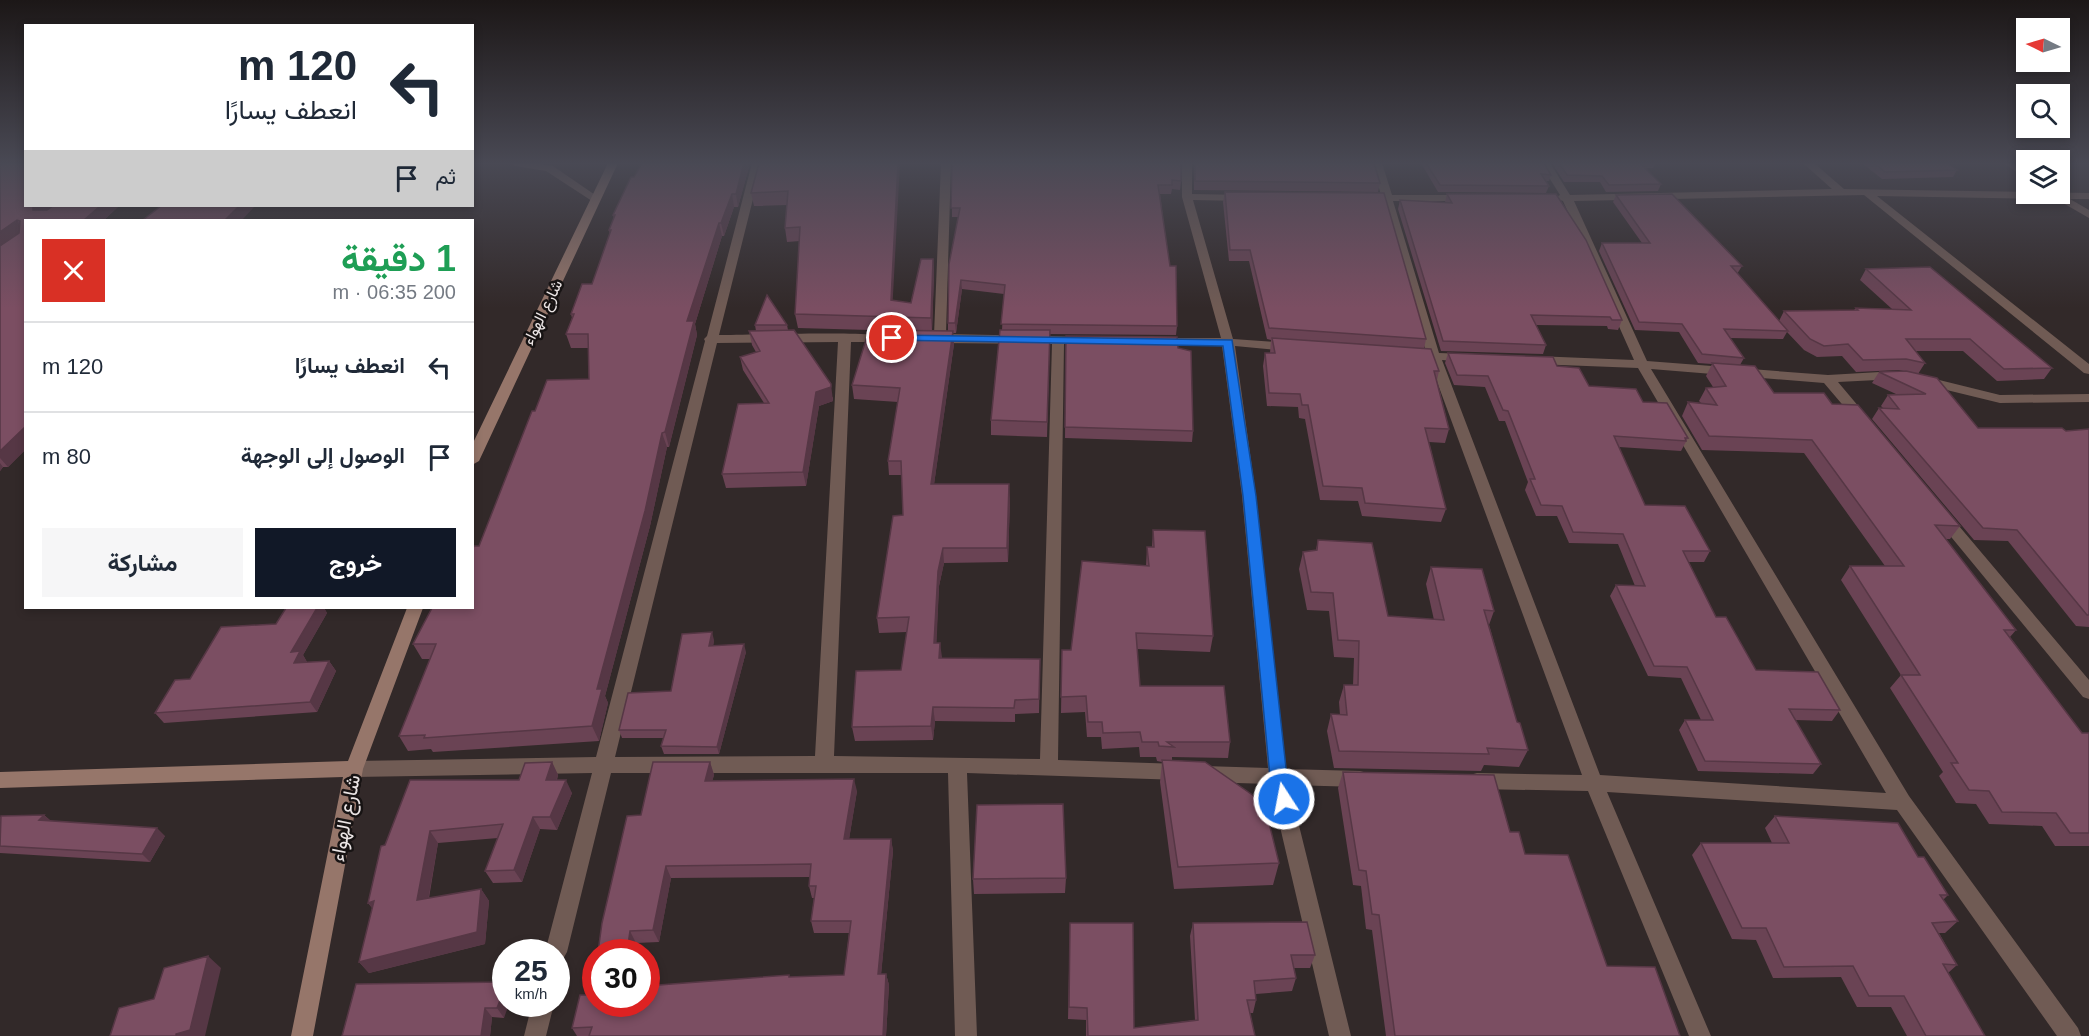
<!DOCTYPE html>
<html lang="ar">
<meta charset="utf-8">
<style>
body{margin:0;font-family:Helvetica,Vazirmatn,sans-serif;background:#f6f6f7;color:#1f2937;direction:rtl;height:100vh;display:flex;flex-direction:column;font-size:22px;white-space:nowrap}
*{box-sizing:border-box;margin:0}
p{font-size:20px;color:#747a83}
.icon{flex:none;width:33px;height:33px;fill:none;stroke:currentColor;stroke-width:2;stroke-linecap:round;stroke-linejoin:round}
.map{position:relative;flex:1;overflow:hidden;direction:ltr}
.panel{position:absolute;left:24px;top:219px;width:450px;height:390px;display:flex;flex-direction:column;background:#fff;border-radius:0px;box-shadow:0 3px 9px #0003;direction:rtl}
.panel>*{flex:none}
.banner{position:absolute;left:24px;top:24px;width:450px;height:183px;border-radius:0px;box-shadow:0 3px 9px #0003;direction:rtl;background:#fff;color:#1f2937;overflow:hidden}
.needle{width:39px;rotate:275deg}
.buttons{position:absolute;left:2016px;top:18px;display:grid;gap:12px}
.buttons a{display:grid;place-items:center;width:54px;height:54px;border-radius:0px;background:#fff;box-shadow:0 3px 9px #0003;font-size:30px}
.speed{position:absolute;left:492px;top:939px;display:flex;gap:12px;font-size:30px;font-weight:700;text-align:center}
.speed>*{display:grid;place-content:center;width:78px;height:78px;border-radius:50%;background:#fff;box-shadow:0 3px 9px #0003;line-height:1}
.speed small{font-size:15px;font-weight:400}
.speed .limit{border:9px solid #d22;background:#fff;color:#111}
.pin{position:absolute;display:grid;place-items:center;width:51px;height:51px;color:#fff;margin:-26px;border:3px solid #fff;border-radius:50%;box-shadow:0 2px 6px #0007}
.me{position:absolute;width:66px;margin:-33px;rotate:349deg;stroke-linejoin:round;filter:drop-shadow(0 0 4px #0008)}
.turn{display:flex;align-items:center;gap:21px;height:126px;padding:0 18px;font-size:27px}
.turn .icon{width:78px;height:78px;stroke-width:2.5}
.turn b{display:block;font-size:42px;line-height:51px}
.then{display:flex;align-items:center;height:57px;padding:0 18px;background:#0003;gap:12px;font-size:22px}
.round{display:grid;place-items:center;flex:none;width:63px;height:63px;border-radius:0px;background:#f6f6f7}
.summary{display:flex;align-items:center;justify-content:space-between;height:102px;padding:0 18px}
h1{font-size:36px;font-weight:700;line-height:45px;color:#1e9e55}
.cta{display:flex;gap:12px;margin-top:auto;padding:12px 18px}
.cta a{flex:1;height:69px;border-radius:0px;background:#111827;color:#fff;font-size:24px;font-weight:700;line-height:69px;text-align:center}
.cta a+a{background:#f6f6f7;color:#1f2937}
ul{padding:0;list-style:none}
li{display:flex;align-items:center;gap:18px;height:90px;padding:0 18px;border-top:2px solid #e0e1e3}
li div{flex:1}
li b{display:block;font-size:22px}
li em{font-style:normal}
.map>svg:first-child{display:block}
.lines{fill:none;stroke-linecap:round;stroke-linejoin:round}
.street{fill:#705b54;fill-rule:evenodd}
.secondary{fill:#96766a;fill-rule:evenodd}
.wall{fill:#6a4354}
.shaded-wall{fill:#563745}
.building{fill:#7b4e62;stroke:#563745;stroke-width:1.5}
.route{fill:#1a73e8;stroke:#114b97;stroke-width:1.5}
.labels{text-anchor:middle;stroke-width:5;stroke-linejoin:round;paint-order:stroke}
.street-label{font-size:16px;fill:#ebe5e5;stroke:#171313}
.near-street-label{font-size:20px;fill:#ebe5e5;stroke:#171313}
</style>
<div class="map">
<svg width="2089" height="1036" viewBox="0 0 2089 1036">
<rect width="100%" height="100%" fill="#322929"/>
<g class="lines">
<path class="street" d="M510,163H533L553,166L601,199L592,201L546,171L515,166Z
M752,163H762L719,335C743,335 885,330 893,338L887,342H851L834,756L1040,759L1052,344L940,343L929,338L934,335L941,163H951L946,334L1085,337L1091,341L1085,345L1064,344L1058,760L1180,764L1187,766L1189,772L1187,778L1180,780L967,773L977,1036H955L948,773H611L567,952L563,959L556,962V952H545L592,773L354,777L347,775L345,769L347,763L354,761L596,757L705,341L704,339L707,336ZM838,342L815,756L615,757L717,343Z
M1182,163H1192V194L1244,195L1249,198L1244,201L1193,200L1233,339L1289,343L1295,347L1289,351L1235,346L1256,496L1286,769L1360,771L1367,773L1369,779L1367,785L1360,787L1289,785L1351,1036H1329L1270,784L1204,782L1197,780L1195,774L1197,768L1204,766L1268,768L1242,496L1222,346H1157L1151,342L1157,338H1221L1182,197Z
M1372,163H1382L1392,195H1466L1471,198L1466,201H1393L1439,353L1466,354L1472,358L1466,362L1442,360L1600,775L1886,793L1638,368L1535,364L1529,360L1535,356L1634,360L1563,201L1554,198L1560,195L1540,163H1550L1570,195L1832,189L1803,163H1814L1844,189L2089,193V199H2070L2089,210V218L2056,199L1877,196L2089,364V374L2084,373L1864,195L1574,201L1647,361L1828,375L1897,371L1903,375L1897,379L1838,382L1870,420L1863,424L1858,423L1824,383L1651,369L1909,796L2078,1028L2081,1036H2057L1897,810L1607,792L1711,1036H1689L1588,791L1477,789L1470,787L1468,781L1470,775L1477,773L1582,775L1429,360L1415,359L1409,355L1415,351L1426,352L1383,201L1374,198L1381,195Z
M2003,163H2014L2026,171V178Z
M1923,376L2000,395L2089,394V402L2000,403L1918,383L1916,380Z
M1943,512L1948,513L2089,680V699L2083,697L1938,521L1936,517L1938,513Z
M532,1004H554L546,1036H524Z"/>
<path class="secondary" d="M608,163H618L479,461L472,465V445Z
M407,608H423L363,769L313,1036H291L343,777L0,788V772L348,761Z"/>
</g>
<path class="wall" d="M0,163L26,206H119L104,220H26V449L8,467H3L0,471Z
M750,163L738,207H734L724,236H722L695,324L697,335L669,447H667L650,526L605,696L608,703L599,741L433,752L431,749L408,751L399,736L430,659H422L413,644L472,608L479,546L535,411L589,379L588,348H571L566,334L572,318L571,314L592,284L610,234L609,230L614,218L613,215Z
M759,163L893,301L911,303L933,259L934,273L932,330L948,331V323L958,217H952V163L1181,181L1180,190L1172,189L1171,194H1160L1177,326L1176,335L1050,334L1047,437L991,435V420L1002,330L1004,294L962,289L956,333H953L954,344L934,484L1010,498L1008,562L944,563L939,586L936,643L942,658L1040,659L1039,713L1015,714V722L935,721L933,740L855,741L852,727L901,670L907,632L879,633L877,618L903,515L902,475H889L888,461L898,402L854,399L852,385L869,330L798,328L795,314L800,241L787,242L785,228L787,205L754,206L751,193Z
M1194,163H1374L1380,183L1378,192L1194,190Z
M1421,163H1544L1551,175L1549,181H1546L1549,186L1546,193L1438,192Z
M1552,163H1655L1653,168H1645L1661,184L1658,191L1606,192L1600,182H1564Z
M1862,163H1947L1957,170L1953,177L1882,179Z
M1225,192L1426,339L1424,349L1439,371L1437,380L1449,429L1445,443L1429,442L1446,509L1441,522L1362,516L1358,501L1320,500L1305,419L1299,418L1298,407L1267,406L1263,366L1265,353H1270L1271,340L1267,339L1249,261H1229L1223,202Z
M1447,194L1622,320L1618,330L1608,329L1607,326L1536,325L1546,345L1543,354L1441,351L1398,209L1400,200L1445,202Z
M1616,195L1742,266L1737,274L1779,321L1784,311L1854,310L1856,308L1892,309L1860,280L1866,269L2052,368L2044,379L1997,381L1963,351H1915L1925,363L1918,374L1899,370L1856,372L1842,356L1817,357L1804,350L1787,332L1783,339L1730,338L1744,358L1740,365L1774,393L1832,404L1960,526L1950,539H1946L2016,630L2010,637L2082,733H2089V846H2055L2042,826L1989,824L1976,804L1956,803L1939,776L1943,772L1890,688L1901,675L1841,580L1850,566H1885L1804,453L1702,450L1682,416L1688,402L1701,403L1699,401L1706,388L1713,387L1706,376L1712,364L1698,363L1679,332L1635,330L1599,251L1602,243H1642L1613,202Z
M755,325H787L788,330L833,398V401L819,406L806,486L726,488L722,474L764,403L743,370L740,357L756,352L752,345L749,331H756Z
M1066,336L1178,348L1193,431L1192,442L1065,438Z
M1448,353L1557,366L1589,386L1643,402L1688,438L1681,451L1619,447L1645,505L1710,551L1704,562H1688L1716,617L1756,670L1840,710L1832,721L1795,720L1821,764L1813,774L1698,771L1679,730L1685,720H1701L1681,678L1648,676L1610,596L1616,585L1635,586L1618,544L1569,543L1557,516H1536L1525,490L1528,482L1505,421H1499L1485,387L1454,385L1445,363Z
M1906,371L1978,428L2066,431L2089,429V627L2076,626L2008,541L1974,540L1872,419L1879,408H1883L1881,406L1888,395L1896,394L1872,383L1879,372Z
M1153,530L1213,636L1210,652L1137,649L1140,686L1230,742L1228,758L1172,757V760L1279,863L1273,885L1174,889L1160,782L1162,762L1157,761L1156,757H1140L1139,747L1102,749L1101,737H1087L1085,712L1061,713L1062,650H1071L1146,566L1147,547H1152Z
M1318,540L1388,616L1434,620L1426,584L1431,567L1494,611L1489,625L1517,722L1528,750L1519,767L1484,765L1481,771L1334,768L1327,731L1331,714L1340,715L1339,702L1344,685H1353L1354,658L1334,657L1329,611L1307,610L1299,569L1303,552L1316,550Z
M286,608H324L327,613L303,655L307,662L329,661L336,671L317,712L164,723L155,713L190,679L276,624Z
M714,640L713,646L746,652L719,754H664L661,746L664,738H622L619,730L671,691Z
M552,762L558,775L557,780L572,793L557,830L540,829L522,882L493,883L485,871L498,838L438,843L429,898L481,889L489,901L485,944L369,973L359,962L373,909L368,903L385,845L519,780Z
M710,762L714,775L712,781L857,791L849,839H891L893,851L881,974H886L889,985L886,1036H577L572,1028L596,1004L790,977L844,975L849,933H814L811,921L814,898H812L809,886L810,877L671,878L659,942L636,943L635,952H598L641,815Z
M1343,772L1510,832L1525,854L1607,966L1680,1036H1386L1372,930L1366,929L1361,886L1353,885L1338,788Z
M44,815L51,821L165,836L150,862L0,853V817Z
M1775,816L1918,857L1948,895L1943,900L1958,921L1945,933H1939L1957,965L1948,973L1985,1036H1907L1891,1007H1857L1841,977L1773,978L1756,940L1732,939L1692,855L1701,843H1772L1765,828Z
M1066,878L1065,893L974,894L973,879Z
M1070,923L1134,1028L1195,1020L1190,936L1193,923L1315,955L1310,968H1294L1296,978L1292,991L1256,994V1000L1253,1013H1250L1255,1036H1086V1020L1068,1019Z
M506,982L504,1018L492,1017L490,1036H342Z"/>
<path class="shaded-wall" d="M744,163H750L738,207L736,194Z
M898,163H900L892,314L891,300Z
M732,194L734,207L724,236L721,223Z
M34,206H56L40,220L33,210V207Z
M100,206H119L104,220H84Z
M239,206H255L242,220H225Z
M17,220L25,232L0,249V232Z
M719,223L722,236L695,324L697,335L669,447L665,432L687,321Z
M933,259L934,273L932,332L931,318Z
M961,280L962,289L956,333L955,323Z
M953,331L954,344L932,499L931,484Z
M831,384L833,401L819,406L806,486L803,472L816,392Z
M26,426V449L8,467L0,458V451Z
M662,433L667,447L650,526L605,696L608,703L599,741L592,726L597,689Z
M0,463L3,467L0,471Z
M1009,484L1010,498L1008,562L1007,548Z
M943,548L944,563L939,586L936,657L934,643L938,571Z
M317,608H324L327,613L303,655L307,662L301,673L294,663L291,652Z
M712,632L714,640L712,654L709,646Z
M940,643L942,657L940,672L939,658Z
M744,644L746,652L719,754L717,747Z
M329,661L336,671L317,712L310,702Z
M933,707L935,721L933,740L931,726Z
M552,762L558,775L552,793L546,780Z
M710,762L714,775L709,793L705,781Z
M854,779L857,791L847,852L844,839Z
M566,780L572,793L557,830L550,817Z
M44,815L52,822L39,820Z
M533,817L540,829L522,882L514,870Z
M157,828L165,836L150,862L142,854Z
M430,831L438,843L426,912L417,900Z
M891,839L893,851L880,986L878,974Z
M666,866L671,878L659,942L653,930Z
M481,889L489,901L485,944L369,973L359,962Z
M374,901L378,915L368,903Z
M630,931L636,943L635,952H627Z
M208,956L221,968L205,1036H176Z
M886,974L889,985L886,1036H883Z
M506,985V1004H509L504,1018L497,1008Z
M485,1008L492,1017L490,1036H481Z"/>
<path class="building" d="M4,163H26V206H34L33,207V210H47L53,206H100L84,220H26V426L0,451V246L19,233L20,221L17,220L0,232V165Z
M642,163H744L736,194H732L721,223H719L687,321H694L665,432L662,433L645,511L597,689H602L592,726L424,738L425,735L399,736L436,644H413L432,608H472V551L474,546H479L532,411H535L547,380L589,379L588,334H566L574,314H571L582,284H592L611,230H609L615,215H613L631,177H634Z
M759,163H898L891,300L911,303L921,259H933L931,318L795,314L800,227L785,228L788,191L751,193Z
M952,163H1181V181L1172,180V185H1158L1170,266H1176L1177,326L1001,324L1005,285L961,280L955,323H948L949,264L960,208H951Z
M1195,163H1374L1380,183L1195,181Z
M1426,163H1544L1551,175L1541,174L1549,186L1440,185Z
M1559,163H1640L1661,184L1609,185L1602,176L1567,175Z
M1874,163H1947L1957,170L1885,172Z
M1225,192L1384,193L1426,339L1269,328L1250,250H1230Z
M1447,194H1556L1586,240L1622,320H1612L1610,317L1531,315L1546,345L1443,341L1400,200L1452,203Z
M1672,194L1742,266H1731L1788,331L1724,329L1744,358L1702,354L1682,324L1639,322L1602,243H1650L1616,195Z
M161,206H239L225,220H143Z
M1930,267L2052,368L2004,369L1970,339H1906L1925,363L1906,359L1863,360L1848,344L1824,346L1810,339L1784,311L1858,310L1856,308L1911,310L1866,269Z
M767,295L787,325H755Z
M794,330L831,384V387L816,392L803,472L722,474L738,404L769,403L740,357L760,351L749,331Z
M869,330L953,331L931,484H1009L1007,548H943L938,571L934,643H940L939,658L1040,659L1039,699L1015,700L1014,708L933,707L931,726L852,727L856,671L901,670L909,617L877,618L893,516L903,515L901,461H888L900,388L852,385Z
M1000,330H1050L1047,422L991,420Z
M1066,336L1177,337L1178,348L1191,351L1193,431L1065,427Z
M1272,338L1431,349L1439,371H1434L1449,429L1425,428L1446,509L1365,503L1362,488L1323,486L1308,405H1302L1300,394L1269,393L1265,353H1275Z
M1448,353L1553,357L1557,366L1579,368L1589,386L1636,389L1643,402L1667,403L1688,438H1685L1686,441L1614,436L1645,505L1685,506L1710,551H1683L1716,617H1726L1756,670L1818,672L1840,710L1789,709L1821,764L1705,761L1685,720H1713L1687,667L1654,666L1616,585L1645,586L1623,534L1573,532L1562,506L1541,505L1530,479H1535L1508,411L1503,410L1488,376L1457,375Z
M1712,363L1755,366L1774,393H1824L1832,404L1858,405L1960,526L1935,525L2016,630H2004L2082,733H2089V833H2070L2056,813L2002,812L1989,791L1969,790L1951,763H1958L1901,675H1920L1850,566H1904L1812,440L1709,436L1688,402L1717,405L1706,388L1726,386Z
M1906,371L1937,378L1978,428H2062L2066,431L2089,429V615H2087L2017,530L1983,528L1879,408L1899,409L1888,395L1926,394L1879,372Z
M1153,530L1205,531L1213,636L1136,633L1140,686H1224L1230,742H1167L1174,747L1159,746L1158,742H1142L1140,732L1103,733L1102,722H1088L1086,696L1061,697L1062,650H1071L1082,561L1149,566L1147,547H1154Z
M1318,540L1372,543L1388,616L1444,620L1431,567L1482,569L1494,611L1484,610L1517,722L1520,723L1528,750L1487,748L1489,754L1339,751L1331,714L1347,715L1344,685H1358L1359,641L1338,640L1333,593L1311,592L1303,552L1317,550Z
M286,608H317L291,652L300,651L294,663L329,661L310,702L155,713L175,680L190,679L221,627L276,624Z
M712,632L709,646L744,644L717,747L661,746L666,730H619L628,693L671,691L682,634Z
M1162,760L1205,762L1264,803L1279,863L1178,867Z
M552,762L546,780H566L550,817H533L514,870L485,871L503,824L430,831L417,900L481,889L477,932L359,962L374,901L368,903L381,846L385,845L410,780H519L525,763Z
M653,762H710L705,781L854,779L844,839H891L878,974H886L883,1036H589L592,1027L572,1028L580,995H593L596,974V1004H646V986L789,975V977L844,975L851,921H811L816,886H809L811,864L666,866L653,930L630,931L627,952H598L602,923L627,816L641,815Z
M1343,772L1494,775L1510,832H1519L1525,854L1568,855L1607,966L1655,967L1680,1036H1395L1379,915L1372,914L1366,871L1359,870Z
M1063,804L1066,878L973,879L977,805Z
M44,815L39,820L157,828L142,854L0,846L1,816Z
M1775,816L1898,823L1918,857H1924L1948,895H1940L1958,921L1932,923L1957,965L1943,964L1985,1036H1926L1904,996H1869L1853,966L1784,967L1766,928H1742L1701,843H1789Z
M1307,922L1315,955H1291L1296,978L1254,981L1256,1000H1247L1255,1036H1088L1087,1008L1069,1007L1070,923H1133L1134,1028L1198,1020L1193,923Z
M208,956L190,1030L176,1034V1036H110L119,1008L154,999L164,968Z
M506,982V985L497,1008H485L481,1036H342L356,984Z"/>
<linearGradient id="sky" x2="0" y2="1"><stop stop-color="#1c1717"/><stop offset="0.53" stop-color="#494954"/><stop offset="1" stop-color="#494954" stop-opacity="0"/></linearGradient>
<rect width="2089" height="308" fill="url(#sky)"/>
<path class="route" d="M892,335L1232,340L1256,496L1287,777L1292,799L1290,804L1284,806L1277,804L1270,777L1243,496L1223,346L888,340L887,338Z"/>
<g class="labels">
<g class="street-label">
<text transform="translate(542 312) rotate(-64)" y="6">شارع الهواء</text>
</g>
<g class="near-street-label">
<text transform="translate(345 818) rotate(-79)" y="7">شارع الهواء</text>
</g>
</g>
</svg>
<div class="buttons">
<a><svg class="needle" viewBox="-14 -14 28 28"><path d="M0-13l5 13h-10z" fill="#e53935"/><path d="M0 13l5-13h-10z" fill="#747a83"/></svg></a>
<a><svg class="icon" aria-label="search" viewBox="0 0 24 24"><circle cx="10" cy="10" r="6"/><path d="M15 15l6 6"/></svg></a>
<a><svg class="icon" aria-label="layers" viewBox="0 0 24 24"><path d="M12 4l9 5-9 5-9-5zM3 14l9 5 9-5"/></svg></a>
</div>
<div class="speed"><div>25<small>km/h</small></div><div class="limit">30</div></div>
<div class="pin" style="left:892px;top:338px;background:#d93025"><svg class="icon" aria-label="arrive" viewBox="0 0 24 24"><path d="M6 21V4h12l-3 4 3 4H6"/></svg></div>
<svg class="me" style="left:1284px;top:799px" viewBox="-20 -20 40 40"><circle r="17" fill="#1a73e8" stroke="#fff" stroke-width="3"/><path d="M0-11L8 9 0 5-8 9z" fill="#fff"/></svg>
<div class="banner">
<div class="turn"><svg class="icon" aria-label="left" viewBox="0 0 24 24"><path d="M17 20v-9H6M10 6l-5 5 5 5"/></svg><div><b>120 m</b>انعطف يسارًا</div></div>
<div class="then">ثم<svg class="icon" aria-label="arrive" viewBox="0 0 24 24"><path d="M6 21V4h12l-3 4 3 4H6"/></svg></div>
</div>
<section class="panel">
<div class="summary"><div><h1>1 دقيقة</h1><p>200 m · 06:35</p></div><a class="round" style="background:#d93025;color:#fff"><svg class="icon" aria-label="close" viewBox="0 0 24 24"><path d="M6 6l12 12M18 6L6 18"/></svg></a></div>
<ul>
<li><svg class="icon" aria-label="left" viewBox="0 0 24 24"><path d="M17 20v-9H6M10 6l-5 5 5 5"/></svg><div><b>انعطف يسارًا</b></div><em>120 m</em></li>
<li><svg class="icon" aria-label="arrive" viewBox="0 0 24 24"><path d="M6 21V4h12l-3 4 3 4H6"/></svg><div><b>الوصول إلى الوجهة</b></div><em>80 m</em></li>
</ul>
<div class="cta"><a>خروج</a><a>مشاركة</a></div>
</section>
</div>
